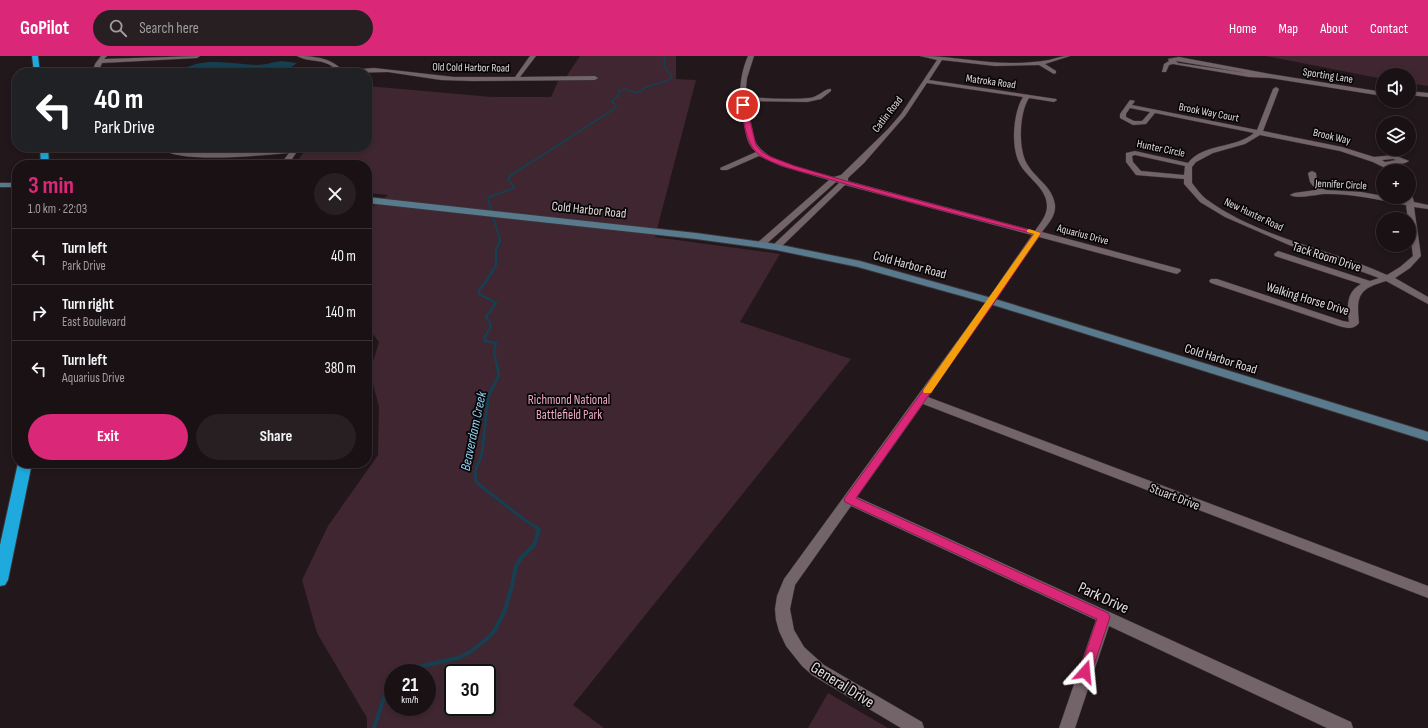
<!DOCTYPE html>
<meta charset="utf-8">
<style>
body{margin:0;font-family:"Sofia Sans Condensed",sans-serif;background:#271f22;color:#f1f3f6;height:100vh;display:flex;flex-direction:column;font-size:15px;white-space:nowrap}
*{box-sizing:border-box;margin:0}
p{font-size:13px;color:#9f9da0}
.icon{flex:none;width:22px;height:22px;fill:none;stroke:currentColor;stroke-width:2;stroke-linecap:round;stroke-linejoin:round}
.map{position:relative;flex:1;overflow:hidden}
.sheet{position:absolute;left:12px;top:104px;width:360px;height:308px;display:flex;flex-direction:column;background:#1a1114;border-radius:16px;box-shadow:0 2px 6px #0003,0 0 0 1px #383134}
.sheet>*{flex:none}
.top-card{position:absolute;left:12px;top:12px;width:360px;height:84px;border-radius:16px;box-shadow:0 2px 6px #0003,0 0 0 1px #383134;background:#202124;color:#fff;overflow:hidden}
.buttons{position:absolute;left:1376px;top:12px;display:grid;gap:8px}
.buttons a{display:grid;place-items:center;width:40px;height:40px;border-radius:50%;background:#1a1114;box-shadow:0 2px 6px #0003,0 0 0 1px #383134;font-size:20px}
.speed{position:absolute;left:384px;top:608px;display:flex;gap:8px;font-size:20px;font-weight:700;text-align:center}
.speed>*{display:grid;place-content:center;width:52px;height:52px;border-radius:50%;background:#1a1114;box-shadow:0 2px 6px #0003,0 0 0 1px #383134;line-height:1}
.speed small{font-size:10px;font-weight:400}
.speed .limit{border:2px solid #111;border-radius:6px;background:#fff;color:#111}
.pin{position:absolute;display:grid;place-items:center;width:34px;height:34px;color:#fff;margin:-17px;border:2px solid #fff;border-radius:50%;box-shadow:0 1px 4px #0007}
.me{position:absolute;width:44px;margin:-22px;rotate:18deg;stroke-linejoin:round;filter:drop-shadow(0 0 3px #0008)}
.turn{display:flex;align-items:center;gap:14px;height:84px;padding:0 16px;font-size:18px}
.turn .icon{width:52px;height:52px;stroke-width:2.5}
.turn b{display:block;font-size:28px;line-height:34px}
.round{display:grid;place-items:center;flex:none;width:42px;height:42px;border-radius:21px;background:#271f22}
.headline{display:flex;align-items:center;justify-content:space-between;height:68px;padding:0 16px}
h1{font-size:24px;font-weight:700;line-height:30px;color:#db2777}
.cta{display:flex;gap:8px;margin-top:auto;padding:8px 16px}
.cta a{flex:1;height:46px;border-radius:24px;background:#db2777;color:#fff;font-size:16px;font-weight:700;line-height:46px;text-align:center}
.cta a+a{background:#271f22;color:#f1f3f6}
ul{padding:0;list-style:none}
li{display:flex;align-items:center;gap:12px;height:56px;padding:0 16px;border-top:1px solid #383134}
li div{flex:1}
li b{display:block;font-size:15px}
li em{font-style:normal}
header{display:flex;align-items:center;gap:24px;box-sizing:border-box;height:56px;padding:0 20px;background:#db2777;color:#fff}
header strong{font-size:19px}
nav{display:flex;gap:22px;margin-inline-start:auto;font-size:14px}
.search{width:280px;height:36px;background:#271f22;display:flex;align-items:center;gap:10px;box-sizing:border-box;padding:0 14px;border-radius:22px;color:#9f9da0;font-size:15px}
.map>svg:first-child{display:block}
.green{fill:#402630;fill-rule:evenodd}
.water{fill:#163f51}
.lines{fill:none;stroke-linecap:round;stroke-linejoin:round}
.stream-far4{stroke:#163f51;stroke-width:1.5}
.stream-far3{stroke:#163f51;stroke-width:2}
.stream-far2{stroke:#163f51;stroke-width:2.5}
.stream-far1{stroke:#163f51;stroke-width:3}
.stream{stroke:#163f51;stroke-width:4}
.street-casing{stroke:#3a3335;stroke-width:1}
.secondary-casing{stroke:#3a3335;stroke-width:2}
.highway-casing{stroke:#3a3335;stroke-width:2}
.street{fill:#726469;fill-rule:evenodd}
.secondary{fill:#59798c;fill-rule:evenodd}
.highway{fill:#1faade;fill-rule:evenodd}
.route{fill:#db2777;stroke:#8e194d}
.slow{fill:#f59e0b}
.labels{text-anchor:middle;stroke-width:3.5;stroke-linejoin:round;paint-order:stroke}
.far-street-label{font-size:11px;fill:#e0d9db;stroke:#080506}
.street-label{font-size:13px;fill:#e0d9db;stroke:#080506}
.park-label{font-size:13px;fill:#eca9c3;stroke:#080506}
.water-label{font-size:14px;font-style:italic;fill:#8ed4f6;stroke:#080506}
.near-street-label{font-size:16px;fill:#e0d9db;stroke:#080506}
</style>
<header>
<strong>GoPilot</strong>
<div class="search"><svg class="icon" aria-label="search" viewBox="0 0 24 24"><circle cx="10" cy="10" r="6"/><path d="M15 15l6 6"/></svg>Search here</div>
<nav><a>Home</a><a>Map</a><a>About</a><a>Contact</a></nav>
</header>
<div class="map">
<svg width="1428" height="672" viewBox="0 0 1428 672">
<rect width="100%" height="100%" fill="#22171b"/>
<path class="green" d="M580,0H676V23L696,24L655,181L780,198L740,266L851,303L573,649L604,672H367V662L317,577L302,524L328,470L378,399L379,351L370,316L379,286L367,271V155L388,139L367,137V109H294L308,91H367V30L492,41H551L559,23L566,21ZM393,617H427V651H393ZM453,617H487V651H453Z
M1266,0H1428V30L1409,27V19H1383V23Z
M828,637L888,672H808Z"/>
<path class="water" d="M281,5L297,7L293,10L276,17H198L197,15L185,12C207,1 234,8 257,9C265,9 273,6 281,5Z"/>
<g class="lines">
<path class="stream-far4" d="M569,82L614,53L616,50L612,45L618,40L619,35L625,33L636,37L647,31L671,23L672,21L664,10L665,0"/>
<path class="stream-far3" d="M500,184L488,143L489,141L512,133L514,131L508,123L511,119L571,81"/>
<path class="stream-far2" d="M497,311L494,295L496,287L485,285L484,282C490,272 494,271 486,261L496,247L479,238V234L486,226L496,209V194L500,185L499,183"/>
<path class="stream-far1" d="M497,310L499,319L488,341L482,398L475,415L476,426L522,462L537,472"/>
<path class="stream" d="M402,617L417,611L458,602L470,596L488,582L495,574L505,554L512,530L516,510L521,502L534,489L539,474L536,471
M374,672L386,635L393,626"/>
<defs>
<path id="street" d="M101,0H107L104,3L200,0L197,2L102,7L98,17H92L95,8Z
M297,0C315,0 333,2 345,17H339C325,0 311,8 297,0Z
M530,0H536L520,21L595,20L598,22L595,24L472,25L441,24L388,16L345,17L361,13L374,12L454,21H515Z
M748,0H754L747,22L745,41C766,42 788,44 809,42C819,41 825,32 831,33V35L821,43L807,46L746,45L755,85C765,107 812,116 834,121L841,119L888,73L901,58L937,4L920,0C951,0 981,7 1012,7C1025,7 1037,6 1049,4C1056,2 1062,0 1070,0L1045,8L1056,15V17L1054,18L1039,9L995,10L942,4L929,24L1056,43L1057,44L1054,46L1029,42C1019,57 1018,93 1027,108C1035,122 1053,131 1055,149C1056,160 1048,168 1042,176L1180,213L1181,215L1177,218L1039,181L928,341L1428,530V542L923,348L857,441L1351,666L1353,672H1327L1109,570L1075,672H1059L1096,564L851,450L795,529L790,553L794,574L804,591L824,609L922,666L924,672H901L812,619L802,610L786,590L779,575L776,564L775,553L777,540L784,523L988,243L1032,179L845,129L779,193H773L772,191L773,189L839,127L836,126L763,191H757L756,189L757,187L829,124L781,110L759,100L727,114H721L720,112L756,96C747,89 746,78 744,68C739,44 738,23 748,0ZM927,27L1023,41C1013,57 1010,93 1021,110C1029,123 1047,133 1047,150C1047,160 1040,167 1035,175L848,125V122L864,107L905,60Z
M1179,1L1270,18L1383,36V40L1270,22L1249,21L1173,8L1169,9L1166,16H1162L1164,8L1169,5L1168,3ZM1176,5L1247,17L1178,7Z
M1276,31L1279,33L1263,75L1342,91L1374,101L1394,99L1409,105L1405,107L1391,109L1400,115H1391L1373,106L1340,95L1260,79L1245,88L1213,97L1196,106L1192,111V127C1196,132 1201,139 1206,143C1259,182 1328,192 1387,219L1400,211L1413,200L1406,149C1379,144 1351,137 1323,138C1316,139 1295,143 1290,139L1294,137L1316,134L1310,126L1308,117L1312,115L1316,117L1317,126L1325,134L1361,136L1406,144L1405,141H1409V139H1412L1414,146L1428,149V153L1414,151L1421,200L1410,212L1395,222L1428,241V248L1386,225C1359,233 1356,239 1359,267C1354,274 1346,272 1339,270L1211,227L1209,225L1211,223H1217L1343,265L1349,266C1347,251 1346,236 1361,228L1275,200L1274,198L1278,195L1281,196L1370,225L1379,222L1289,189L1225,161L1200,146L1184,128V123L1136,119L1126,106V97L1135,95L1188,107C1203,87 1235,93 1254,77L1155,57L1146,68L1133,69L1120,62V58L1130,44L1135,45L1132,49L1257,74L1273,33ZM1130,52L1150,56L1142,65H1134L1126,61V58ZM1135,99L1185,110L1184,119L1141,115L1133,106L1132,100ZM1393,103L1396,104L1385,106L1382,104Z
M1409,35L1428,37V41L1409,39Z
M158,91H167L186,96L205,97L265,95L300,91L288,109H280L289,97C261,99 178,109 158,91Z"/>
<path id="secondary" d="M0,127H17V131H0Z
M367,141L696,177L776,188L860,205L995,243L1428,376V385L987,247L858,211L776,194L696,183L367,147Z"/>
<path id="highway" d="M32,0H38L40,17H34Z
M40,91H48L49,109H41Z
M18,407H32L8,524L5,529L0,530V489Z"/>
</defs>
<use href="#street" class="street-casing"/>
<use href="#secondary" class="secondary-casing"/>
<use href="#highway" class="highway-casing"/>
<use href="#street" class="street"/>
<use href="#secondary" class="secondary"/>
<use href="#highway" class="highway"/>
</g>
<path class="route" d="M743,47L746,49L756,89L762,96L771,101L795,110L846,125L1041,177L994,247L856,442L1108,557L1110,561L1090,621L1085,622L1081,621L1079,616L1097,563L845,446L844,443L989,244L1034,178C963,160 892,142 822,121C806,117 768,108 757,97C745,86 744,64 741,49Z"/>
<path class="slow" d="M1029,173L1041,177L931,337H924L923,335L924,333L1034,178L1027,176V174Z"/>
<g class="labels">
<g class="far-street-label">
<text transform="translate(471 11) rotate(1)" y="4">Old Cold Harbor Road</text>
<text transform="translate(1328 19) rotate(9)" y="4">Sporting Lane</text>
<text transform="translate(991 25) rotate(8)" y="4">Matroka Road</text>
<text transform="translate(1209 56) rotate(11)" y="4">Brook Way Court</text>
<text transform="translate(887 58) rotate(-52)" y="4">Catlin Road</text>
<text transform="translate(1332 80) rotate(13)" y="4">Brook Way</text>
<text transform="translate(1161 92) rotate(12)" y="4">Hunter Circle</text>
<text transform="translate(1341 128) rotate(3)" y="4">Jennifer Circle</text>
<text transform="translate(1254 158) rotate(25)" y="4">New Hunter Road</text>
<text transform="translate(1083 178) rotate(15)" y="4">Aquarius Drive</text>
</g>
<g class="street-label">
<text transform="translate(589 153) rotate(6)" y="5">Cold Harbor Road</text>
<text transform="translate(1327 200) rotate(18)" y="5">Tack Room Drive</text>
<text transform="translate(910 208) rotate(15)" y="5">Cold Harbor Road</text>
<text transform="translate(1308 242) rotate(17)" y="5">Walking Horse Drive</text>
<text transform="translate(1221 302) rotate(17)" y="5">Cold Harbor Road</text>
<text transform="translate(1175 440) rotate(21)" y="5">Stuart Drive</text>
</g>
<g class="park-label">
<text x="569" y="348">Richmond National<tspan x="569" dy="15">Battlefield Park</tspan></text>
</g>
<g class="water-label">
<text transform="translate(473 375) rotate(-78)" y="5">Beaverdam Creek</text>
</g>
<g class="near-street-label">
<text transform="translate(1104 541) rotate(25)" y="6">Park Drive</text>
<text transform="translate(843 628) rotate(32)" y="6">General Drive</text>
</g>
</g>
</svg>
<div class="buttons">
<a><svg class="icon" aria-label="sound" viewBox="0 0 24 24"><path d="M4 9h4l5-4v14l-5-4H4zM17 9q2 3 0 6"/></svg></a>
<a><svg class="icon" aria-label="layers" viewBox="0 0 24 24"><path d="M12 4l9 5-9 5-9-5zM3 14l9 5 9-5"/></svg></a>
<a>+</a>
<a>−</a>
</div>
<div class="speed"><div>21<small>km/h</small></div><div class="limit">30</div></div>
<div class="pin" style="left:743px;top:49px;background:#d93025"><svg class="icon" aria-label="arrive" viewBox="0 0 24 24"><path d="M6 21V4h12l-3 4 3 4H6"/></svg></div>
<svg class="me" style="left:1085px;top:616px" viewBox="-20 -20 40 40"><path d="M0-17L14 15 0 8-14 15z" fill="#db2777" stroke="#fff" stroke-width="4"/></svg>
<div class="top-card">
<div class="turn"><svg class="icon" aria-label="left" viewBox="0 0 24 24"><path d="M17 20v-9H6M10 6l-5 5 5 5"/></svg><div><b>40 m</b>Park Drive</div></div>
</div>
<section class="sheet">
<div class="headline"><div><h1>3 min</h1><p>1.0 km · 22:03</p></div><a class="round"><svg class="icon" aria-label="close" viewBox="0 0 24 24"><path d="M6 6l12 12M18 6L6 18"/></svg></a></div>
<ul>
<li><svg class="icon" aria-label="left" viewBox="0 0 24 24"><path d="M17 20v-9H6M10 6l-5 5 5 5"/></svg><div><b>Turn left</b><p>Park Drive</p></div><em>40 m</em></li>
<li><svg class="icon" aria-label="right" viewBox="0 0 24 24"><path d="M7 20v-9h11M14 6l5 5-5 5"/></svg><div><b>Turn right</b><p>East Boulevard</p></div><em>140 m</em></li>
<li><svg class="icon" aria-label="left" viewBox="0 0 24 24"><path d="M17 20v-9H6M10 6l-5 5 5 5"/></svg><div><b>Turn left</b><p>Aquarius Drive</p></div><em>380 m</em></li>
</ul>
<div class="cta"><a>Exit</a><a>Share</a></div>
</section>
</div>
